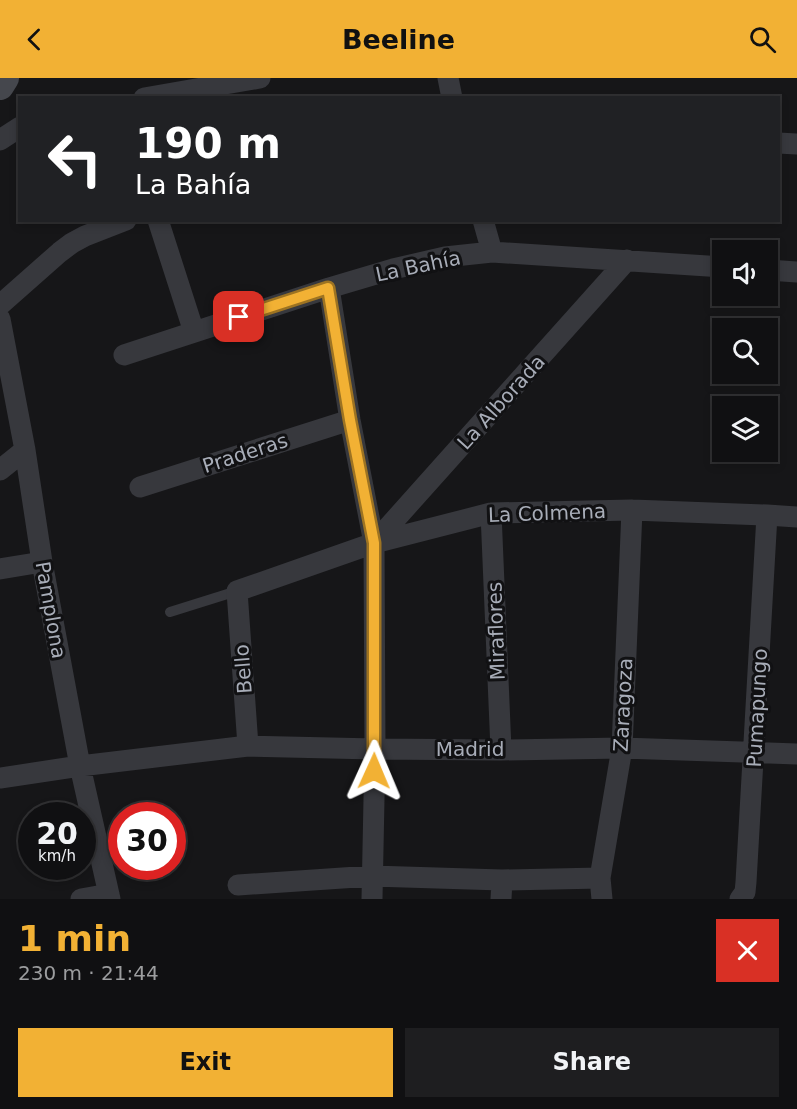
<!DOCTYPE html>
<meta charset="utf-8">
<style>
body{margin:0;font-family:"DejaVu Sans",sans-serif;background:#1e1e20;color:#f1f3f6;height:100vh;display:flex;flex-direction:column;font-size:22px;white-space:nowrap}
*{box-sizing:border-box;margin:0}
p{font-size:20px;color:#9c9d9f}
.icon{flex:none;width:33px;height:33px;fill:none;stroke:currentColor;stroke-width:2;stroke-linecap:round;stroke-linejoin:round}
.map{position:relative;height:821px;overflow:hidden}
.side{display:flex;flex-direction:column;background:#101012;flex:1}
.side>*{flex:none}
.banner{position:absolute;left:18px;top:18px;width:762px;height:126px;border-radius:0px;box-shadow:0 3px 9px #0003,0 0 0 2px #303032;background:#202124;color:#fff;overflow:hidden}
.fabs{position:absolute;left:712px;top:162px;display:grid;gap:12px}
.fabs a{display:grid;place-items:center;width:66px;height:66px;border-radius:0px;background:#101012;box-shadow:0 3px 9px #0003,0 0 0 2px #303032;font-size:30px}
.speed{position:absolute;left:18px;top:724px;display:flex;gap:12px;font-size:30px;font-weight:700;text-align:center}
.speed>*{display:grid;place-content:center;width:78px;height:78px;border-radius:50%;background:#101012;box-shadow:0 3px 9px #0003,0 0 0 2px #303032;line-height:1}
.speed small{font-size:15px;font-weight:400}
.speed .limit{border:9px solid #d22;background:#fff;color:#111}
.pin{position:absolute;display:grid;place-items:center;width:51px;height:51px;color:#fff;margin:-26px;border-radius:12px;box-shadow:0 3px 9px #0006}
.me{position:absolute;width:66px;margin:-33px;rotate:1deg;stroke-linejoin:round;filter:drop-shadow(0 0 4px #0008)}
.turn{display:flex;align-items:center;gap:21px;height:126px;padding:0 18px;font-size:27px}
.turn .icon{width:78px;height:78px;stroke-width:2.5}
.turn b{display:block;font-size:42px;line-height:51px}
.round{display:grid;place-items:center;flex:none;width:63px;height:63px;border-radius:0px;background:#1e1e20}
.head{display:flex;align-items:center;justify-content:space-between;height:102px;padding:0 18px}
h1{font-size:36px;font-weight:700;line-height:45px;color:#f2b134}
.cta{display:flex;gap:12px;margin-top:auto;padding:12px 18px}
.cta a{flex:1;height:69px;border-radius:0px;background:#f2b134;color:#111;font-size:24px;font-weight:700;line-height:69px;text-align:center}
.cta a+a{background:#1e1e20;color:#f1f3f6}
header{display:flex;justify-content:space-between;align-items:center;height:78px;padding:0 18px;background:#f2b134;color:#111;font-size:27px;font-weight:700}
.map>svg:first-child{display:block}
.lines{fill:none;stroke-linecap:round;stroke-linejoin:round}
.lane{stroke:#37383d;stroke-width:10}
.street{stroke:#37383d;stroke-width:21}
.secondary{stroke:#45474d;stroke-width:28}
.route-casing{stroke:#9d7322;stroke-width:15}
.route{stroke:#f2b134;stroke-width:10}
.labels{text-anchor:middle;stroke-width:6;stroke-linejoin:round;paint-order:stroke}
.street-label{font-size:20px;fill:#a8adb8;stroke:#111113}
</style>
<header><svg class="icon" aria-label="back" viewBox="0 0 24 24"><path d="M15 5l-7 7 7 7"/></svg>Beeline<svg class="icon" aria-label="search" viewBox="0 0 24 24"><circle cx="10" cy="10" r="6"/><path d="M15 15l6 6"/></svg></header>
<div class="map">
<svg width="797" height="821" viewBox="0 0 797 821">
<rect width="100%" height="100%" fill="#161618"/>
<g class="lines">
<path class="lane" d="M170,534L237,513"/>
<path class="street" d="M448,0L452,20
M144,20L260,0
M0,62L20,49
M778,65L797,66
M158,142L194,254
M483,142L492,174
M768,192L797,194
M329,210L350,342L374,465L375,671L372,821
M0,227L60,174L72,165L85,158L126,142
M0,241L25,372L42,484L80,688L110,821
M124,277L329,210L393,191L445,179L492,174L723,189
M0,392L25,372
M140,409L350,342
M491,435L501,672
M374,465L627,182
M0,491L42,484
M248,668L237,513L374,465L491,435L632,432L767,437L797,439
M0,700L80,688L248,668L375,671L501,672L622,670L797,676
M238,807L372,798L502,802L600,800
M81,821L109,816
M501,821L502,802
M602,821L600,800L622,670L632,432
M740,821L745,814L746,804L767,437"/>
<path class="secondary" d="M0,8L5,0"/>
</g>
<g class="lines">
<defs>
<path id="route" d="M239,239L328,210L350,342L374,465V693"/>
</defs>
<use href="#route" class="route-casing"/>
<use href="#route" class="route"/>
</g>
<g class="labels">
<g class="street-label">
<text transform="translate(418 188) rotate(-12)" y="7">La Bahía</text>
<text transform="translate(501 324) rotate(-48)" y="7">La Alborada</text>
<text transform="translate(245 375) rotate(-18)" y="7">Praderas</text>
<text transform="translate(547 435) rotate(-2)" y="7">La Colmena</text>
<text transform="translate(51 532) rotate(80)" y="7">Pamplona</text>
<text transform="translate(496 553) rotate(-92)" y="7">Miraflores</text>
<text transform="translate(243 591) rotate(-94)" y="7">Bello</text>
<text transform="translate(623 627) rotate(-87)" y="7">Zaragoza</text>
<text transform="translate(757 630) rotate(-87)" y="7">Pumapungo</text>
<text x="470" y="678">Madrid</text>
</g>
</g>
</svg>
<div class="fabs">
<a><svg class="icon" aria-label="sound" viewBox="0 0 24 24"><path d="M4 9h4l5-4v14l-5-4H4zM17 9q2 3 0 6"/></svg></a>
<a><svg class="icon" aria-label="search" viewBox="0 0 24 24"><circle cx="10" cy="10" r="6"/><path d="M15 15l6 6"/></svg></a>
<a><svg class="icon" aria-label="layers" viewBox="0 0 24 24"><path d="M12 4l9 5-9 5-9-5zM3 14l9 5 9-5"/></svg></a>
</div>
<div class="speed"><div>20<small>km/h</small></div><div class="limit">30</div></div>
<div class="pin" style="left:239px;top:239px;background:#d93025"><svg class="icon" aria-label="arrive" viewBox="0 0 24 24"><path d="M6 21V4h12l-3 4 3 4H6"/></svg></div>
<svg class="me" style="left:374px;top:693px" viewBox="-20 -20 40 40"><path d="M0-17L14 15 0 8-14 15z" fill="#f2b134" stroke="#fff" stroke-width="4"/></svg>
<div class="banner">
<div class="turn"><svg class="icon" aria-label="left" viewBox="0 0 24 24"><path d="M17 20v-9H6M10 6l-5 5 5 5"/></svg><div><b>190 m</b>La Bahía</div></div>
</div>
</div>
<section class="side">
<div class="head"><div><h1>1 min</h1><p>230 m · 21:44</p></div><a class="round" style="background:#d93025;color:#fff"><svg class="icon" aria-label="close" viewBox="0 0 24 24"><path d="M6 6l12 12M18 6L6 18"/></svg></a></div>
<div class="cta"><a>Exit</a><a>Share</a></div>
</section>
